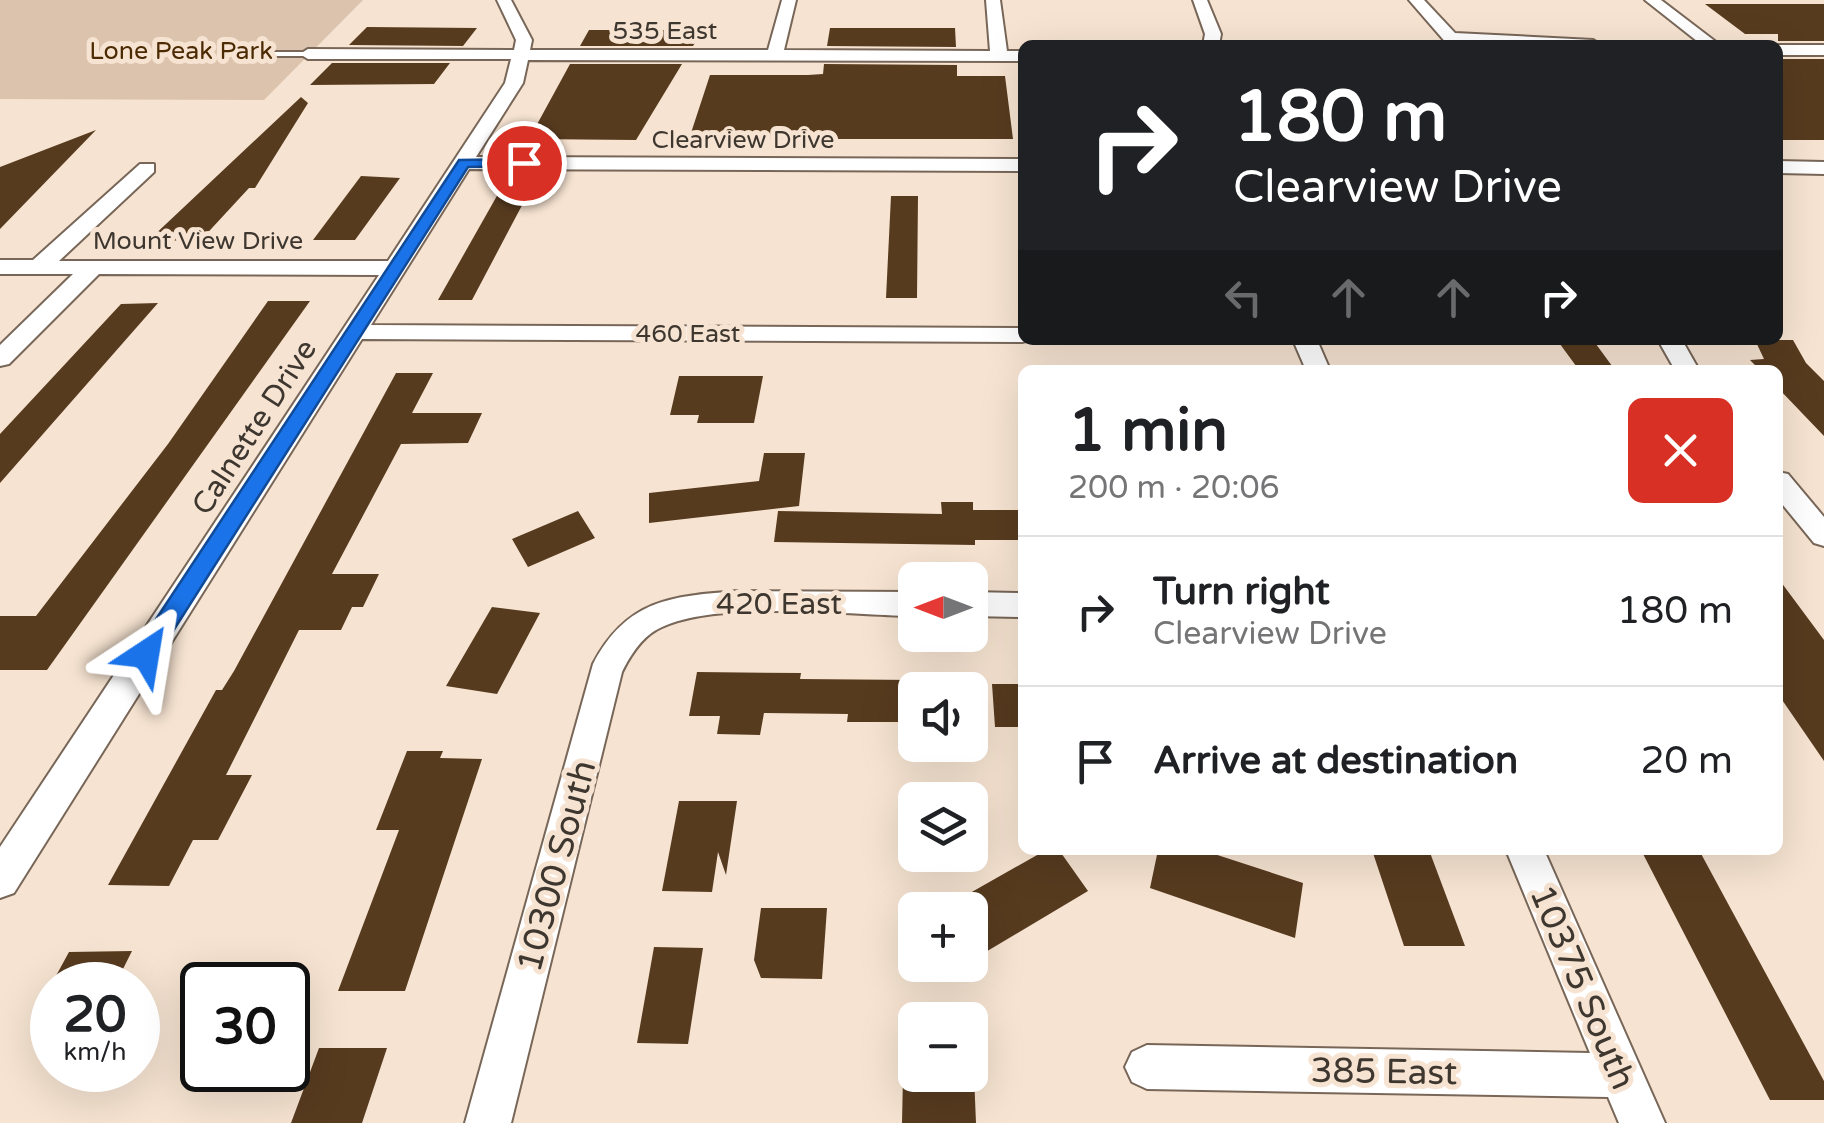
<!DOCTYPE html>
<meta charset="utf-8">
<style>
body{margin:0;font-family:"Varela Round",sans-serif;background:#f6f6f6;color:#202124;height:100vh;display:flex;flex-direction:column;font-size:38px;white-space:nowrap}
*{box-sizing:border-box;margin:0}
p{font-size:32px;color:#757577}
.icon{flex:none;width:55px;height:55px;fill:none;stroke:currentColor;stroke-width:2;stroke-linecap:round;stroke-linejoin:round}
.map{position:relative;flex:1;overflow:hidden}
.side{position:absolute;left:1018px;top:365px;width:765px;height:490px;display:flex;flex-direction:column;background:#fff;border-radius:15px;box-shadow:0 10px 40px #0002}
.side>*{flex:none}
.hud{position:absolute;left:1018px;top:40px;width:765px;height:305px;border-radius:15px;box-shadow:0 10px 40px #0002;background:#202124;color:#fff;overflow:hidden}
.needle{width:65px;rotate:270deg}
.tools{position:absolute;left:898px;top:562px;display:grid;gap:20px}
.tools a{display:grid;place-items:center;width:90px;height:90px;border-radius:15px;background:#fff;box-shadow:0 10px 40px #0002;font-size:50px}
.speed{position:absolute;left:30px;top:962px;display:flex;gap:20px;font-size:50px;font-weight:700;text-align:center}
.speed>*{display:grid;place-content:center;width:130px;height:130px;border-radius:50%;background:#fff;box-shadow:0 10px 40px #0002;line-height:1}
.speed small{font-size:25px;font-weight:400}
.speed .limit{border:5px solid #111;border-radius:15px;background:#fff;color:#111}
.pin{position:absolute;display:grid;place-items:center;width:85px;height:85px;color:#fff;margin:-42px;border:5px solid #fff;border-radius:50%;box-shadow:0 2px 10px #0007}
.me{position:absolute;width:110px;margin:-55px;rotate:33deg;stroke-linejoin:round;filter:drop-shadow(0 0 8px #0008)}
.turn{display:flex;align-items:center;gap:35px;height:210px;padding:0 50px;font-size:45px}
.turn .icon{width:130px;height:130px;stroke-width:2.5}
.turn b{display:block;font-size:70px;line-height:85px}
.lanes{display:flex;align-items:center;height:95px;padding:0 50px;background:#0003;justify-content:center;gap:50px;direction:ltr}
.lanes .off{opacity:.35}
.round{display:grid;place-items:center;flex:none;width:105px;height:105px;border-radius:15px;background:#f6f6f6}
.headline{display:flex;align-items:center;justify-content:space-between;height:170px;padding:0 50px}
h1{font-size:60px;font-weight:700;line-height:75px}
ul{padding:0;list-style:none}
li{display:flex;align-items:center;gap:30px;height:150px;padding:0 50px;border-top:2px solid #e0e0e0}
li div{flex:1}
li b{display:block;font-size:38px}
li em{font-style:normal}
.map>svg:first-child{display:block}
.green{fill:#dbc3ad}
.building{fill:#573b1f}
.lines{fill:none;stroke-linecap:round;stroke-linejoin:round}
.service-casing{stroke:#786758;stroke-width:4}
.minor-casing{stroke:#786758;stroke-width:4}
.service{fill:#fff;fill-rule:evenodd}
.minor{fill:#fff;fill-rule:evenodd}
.route{fill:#1a73e8;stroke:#114b97;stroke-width:2.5}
.labels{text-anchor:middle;stroke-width:10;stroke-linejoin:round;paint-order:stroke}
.far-street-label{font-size:25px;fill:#3e3730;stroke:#f6e3d1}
.far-park-label{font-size:25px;fill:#4c2b04;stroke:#f6e3d1}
.street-label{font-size:30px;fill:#3e3730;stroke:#f6e3d1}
.near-street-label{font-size:35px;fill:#3e3730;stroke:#f6e3d1}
</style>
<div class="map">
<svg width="1824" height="1123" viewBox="0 0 1824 1123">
<rect width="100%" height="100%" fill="#f6e3d1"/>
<path class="green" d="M0,0H363L264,100L0,99Z"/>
<path class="building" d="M1705,4H1824V41H1778V34H1745Z
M367,27L477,28L463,46L349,45Z
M830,28H955L956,47L827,46Z
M589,30H703L693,46H580Z
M1778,59H1824V140H1778Z
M332,63H450L434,84L310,85Z
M570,64H682L636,140L529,139Z
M824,64L957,65V76H1005L1013,139H689L710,75H808L823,74Z
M301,97L308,103L255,188H249L200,241L149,240Z
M96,130L0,229V167Z
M361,176L400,178L355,240H313Z
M498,194H528L472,300H438Z
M891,196H918L917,298H886Z
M268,301H310L47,670H0V616H36L168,444Z
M158,303L0,483V434L121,304Z
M1557,340H1593L1615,370H1579Z
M1755,340H1793L1806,363L1824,381V436L1778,388V370H1760L1750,360L1764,359Z
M396,373H433L412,413H482L468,443L401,444L332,574H379L363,607H352L341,630H299L226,775H252L218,840H193L169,886L108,885L216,690H222L234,671Z
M679,376H763L754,423H697L699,415H670Z
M764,453H805L799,506L649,523V493L759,481Z
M941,502H973V510H1022V540H975V545L774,542L778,511L942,514Z
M578,511L595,538L528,567L512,539Z
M1778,578L1824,640V761L1778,694Z
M492,607L540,613L497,694L446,686Z
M697,672L801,673L800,679L915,680V722H847L848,714L764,713L760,735L717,734L720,716H689Z
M992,684H1022V727H995Z
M407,751H443L440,758L482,759L405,991H338L399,830H376Z
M679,801H737L726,875L718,852L712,892L662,891Z
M1046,850H1059L1088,891L984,953L970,931V893Z
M1158,850H1202L1303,883L1295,938L1150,888Z
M1372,850H1429L1465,946H1404Z
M1641,850H1699L1824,1081V1100H1770Z
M761,908H827L822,979L761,978L754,960Z
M654,947L703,948L688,1044L637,1043Z
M132,951L115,985H51L69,952Z
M319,1048H387L362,1123H291Z
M903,1075H974L976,1123H902Z"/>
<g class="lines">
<defs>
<path id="service" d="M267,52H308L312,54L308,56H267Z"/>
<path id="minor" d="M497,0H511L532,40L530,50H768L782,0H796L784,50L990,51L986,0H1000L1007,51H1022V61L528,60L523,83L476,157L1022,159V171L469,169L371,325L1022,328V340H1030L1022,342L362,339L14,893L0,898V847L379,275L99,274L9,364L0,366V345L73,274H0V260H33L140,164H154V172L59,261H388L505,83L511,59H308L300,54L308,49L514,50L516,40Z
M1193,0H1207L1221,34L1219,45H1203L1205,34Z
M1409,0H1424L1455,33L1593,40L1601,45H1448Z
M1645,0H1661L1720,45H1702Z
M1778,45H1824V55H1778Z
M1778,161L1824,162V174L1778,173Z
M1293,340H1317L1330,370H1306Z
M1658,340H1682L1699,370H1675Z
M1778,472L1788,474L1824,517V546L1814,543L1778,499Z
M739,591L915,592V616C848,615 721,600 662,627C643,635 631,654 622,672L511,1123H465L593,664C627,599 672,596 739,591Z
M970,592L1022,593V617L970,616Z
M1506,850H1544L1665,1123H1619L1608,1097L1147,1089L1132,1082L1125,1067L1132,1052L1147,1045L1590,1053Z"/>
</defs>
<use href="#service" class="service-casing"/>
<use href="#minor" class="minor-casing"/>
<use href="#service" class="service"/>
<use href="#minor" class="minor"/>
</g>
<path class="route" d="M524,159L531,163L529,166L468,167L154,661H137L133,654L137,648L459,160Z"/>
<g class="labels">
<g class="far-street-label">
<text x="665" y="39">535 East</text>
<text x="743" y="148">Clearview Drive</text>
<text x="198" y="249">Mount View Drive</text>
<text x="688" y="342">460 East</text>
</g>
<g class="far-park-label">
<text x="181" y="59">Lone Peak Park</text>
</g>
<g class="street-label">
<text transform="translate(254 427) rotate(-57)" y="10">Calnette Drive</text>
<text x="779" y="614">420 East</text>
</g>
<g class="near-street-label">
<text transform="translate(556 866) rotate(-75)" y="12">10300 South</text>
<text transform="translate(1583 987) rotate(67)" y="12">10375 South</text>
<text transform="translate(1384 1071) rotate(1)" y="12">385 East</text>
</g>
</g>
</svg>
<div class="tools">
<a><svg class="needle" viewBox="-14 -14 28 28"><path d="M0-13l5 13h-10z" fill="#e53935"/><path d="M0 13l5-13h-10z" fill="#757577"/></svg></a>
<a><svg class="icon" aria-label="sound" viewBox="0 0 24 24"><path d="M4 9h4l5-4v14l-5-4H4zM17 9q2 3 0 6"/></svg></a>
<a><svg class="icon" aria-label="layers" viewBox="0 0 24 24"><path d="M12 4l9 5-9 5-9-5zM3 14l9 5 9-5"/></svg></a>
<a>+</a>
<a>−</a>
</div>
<div class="speed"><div>20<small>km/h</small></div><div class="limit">30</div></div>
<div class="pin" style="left:524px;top:163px;background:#d93025"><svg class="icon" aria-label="arrive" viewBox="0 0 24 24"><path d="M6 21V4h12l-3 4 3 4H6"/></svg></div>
<svg class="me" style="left:146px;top:654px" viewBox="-20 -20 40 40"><path d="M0-17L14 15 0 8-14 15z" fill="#1a73e8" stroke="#fff" stroke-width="4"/></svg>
<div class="hud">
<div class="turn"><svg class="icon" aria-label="right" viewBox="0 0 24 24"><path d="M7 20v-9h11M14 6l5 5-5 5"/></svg><div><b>180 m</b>Clearview Drive</div></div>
<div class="lanes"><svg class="icon off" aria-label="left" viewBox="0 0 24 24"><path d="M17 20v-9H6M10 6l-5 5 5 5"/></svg><svg class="icon off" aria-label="ahead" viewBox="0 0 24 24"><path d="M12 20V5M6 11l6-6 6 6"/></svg><svg class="icon off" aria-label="ahead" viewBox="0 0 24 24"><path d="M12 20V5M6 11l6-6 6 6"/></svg><svg class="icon" aria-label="right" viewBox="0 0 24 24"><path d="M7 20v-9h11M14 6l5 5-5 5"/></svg></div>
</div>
<section class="side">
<div class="headline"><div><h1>1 min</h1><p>200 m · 20:06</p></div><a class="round" style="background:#d93025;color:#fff"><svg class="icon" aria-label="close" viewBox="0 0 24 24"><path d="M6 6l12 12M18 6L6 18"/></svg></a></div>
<ul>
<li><svg class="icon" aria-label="right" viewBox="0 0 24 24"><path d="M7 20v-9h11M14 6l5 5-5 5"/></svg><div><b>Turn right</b><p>Clearview Drive</p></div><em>180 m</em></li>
<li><svg class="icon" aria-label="arrive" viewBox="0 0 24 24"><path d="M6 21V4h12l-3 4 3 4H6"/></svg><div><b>Arrive at destination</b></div><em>20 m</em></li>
</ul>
</section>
</div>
